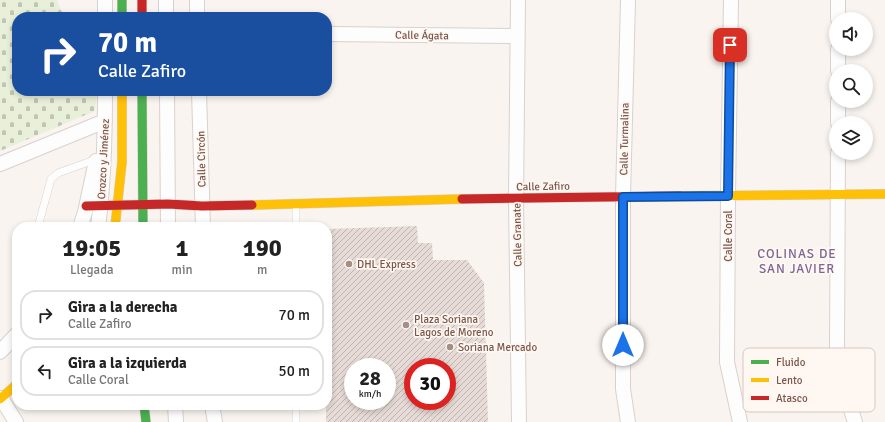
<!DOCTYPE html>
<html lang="es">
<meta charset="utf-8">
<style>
body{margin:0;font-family:Signika,sans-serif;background:#f2f2f2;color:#222;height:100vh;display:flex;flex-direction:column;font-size:15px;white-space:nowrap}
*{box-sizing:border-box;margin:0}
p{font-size:13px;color:#767676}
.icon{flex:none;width:22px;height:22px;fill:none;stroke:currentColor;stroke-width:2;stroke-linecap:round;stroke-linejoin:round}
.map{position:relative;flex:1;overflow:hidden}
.details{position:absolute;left:12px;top:222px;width:320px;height:188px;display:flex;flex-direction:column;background:#fff;border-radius:16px;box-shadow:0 2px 6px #0003}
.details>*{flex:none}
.hud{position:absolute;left:12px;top:12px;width:320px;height:84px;border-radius:16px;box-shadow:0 2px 6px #0003;background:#1a4fa0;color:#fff;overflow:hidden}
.tools{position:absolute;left:829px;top:12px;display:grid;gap:8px}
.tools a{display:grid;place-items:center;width:44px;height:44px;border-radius:50%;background:#fff;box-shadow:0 2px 6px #0003;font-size:20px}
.speed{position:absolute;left:344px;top:358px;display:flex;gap:8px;font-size:20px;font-weight:700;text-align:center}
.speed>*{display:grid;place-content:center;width:52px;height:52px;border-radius:50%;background:#fff;box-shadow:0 2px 6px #0003;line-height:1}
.speed small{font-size:10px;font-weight:400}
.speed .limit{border:6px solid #d22;background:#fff;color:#111}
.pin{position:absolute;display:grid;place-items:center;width:34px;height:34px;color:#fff;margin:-17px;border-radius:8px;box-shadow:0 2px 6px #0006}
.me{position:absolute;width:44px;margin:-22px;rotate:0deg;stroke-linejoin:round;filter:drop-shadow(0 0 3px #0008)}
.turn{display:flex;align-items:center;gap:14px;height:84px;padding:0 20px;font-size:18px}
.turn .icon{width:52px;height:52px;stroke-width:2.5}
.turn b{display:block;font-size:28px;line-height:34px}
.eta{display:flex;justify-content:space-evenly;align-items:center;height:68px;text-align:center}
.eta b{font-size:24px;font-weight:700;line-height:28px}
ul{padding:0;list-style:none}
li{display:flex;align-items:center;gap:12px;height:50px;margin:0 8px 6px;padding:0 12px;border:2px solid #e0e0e0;border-radius:16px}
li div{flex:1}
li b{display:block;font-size:15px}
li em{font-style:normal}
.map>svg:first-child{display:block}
.cemetery{fill:url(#cemetery-stones)}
.building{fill:url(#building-hatch);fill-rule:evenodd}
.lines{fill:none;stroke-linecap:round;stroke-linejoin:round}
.lane-casing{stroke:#d9d1cd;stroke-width:8}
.street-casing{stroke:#d9d1cd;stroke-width:16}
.fast-casing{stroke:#d9cfcb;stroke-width:10}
.slow-casing{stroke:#d9cfcb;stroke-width:10}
.jam-casing{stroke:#d9cfcb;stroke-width:10}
.lane{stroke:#fefdfd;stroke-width:7}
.street{stroke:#fefdfd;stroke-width:14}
.fast{stroke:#4caf50;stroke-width:9}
.slow{stroke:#ffc107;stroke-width:9}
.jam{stroke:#c62828;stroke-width:9}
.route-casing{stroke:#114b97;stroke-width:10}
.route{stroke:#1a73e8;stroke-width:7}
.poi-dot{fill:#a68d85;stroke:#fff8f2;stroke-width:1.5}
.labels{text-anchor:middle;stroke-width:3.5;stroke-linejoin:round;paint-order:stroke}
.street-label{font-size:11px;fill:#7a564c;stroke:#fff8f2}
.poi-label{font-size:11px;fill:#7a564c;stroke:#fff8f2;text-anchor:start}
.quarter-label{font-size:13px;letter-spacing:1px;fill:#7d6595;stroke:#fff8f2}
.key{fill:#fff8f2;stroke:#d7c7c0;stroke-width:1}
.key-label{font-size:11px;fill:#7a564c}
</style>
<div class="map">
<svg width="885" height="422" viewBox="0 0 885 422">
<defs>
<pattern id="cemetery-stones" width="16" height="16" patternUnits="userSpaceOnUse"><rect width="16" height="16" fill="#e9f0da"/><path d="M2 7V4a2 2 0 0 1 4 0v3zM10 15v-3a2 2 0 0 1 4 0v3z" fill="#c2c5b3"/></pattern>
<pattern id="building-hatch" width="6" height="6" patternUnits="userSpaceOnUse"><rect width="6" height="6" fill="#e6dbd6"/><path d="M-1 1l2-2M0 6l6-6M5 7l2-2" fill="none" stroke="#bfb4b0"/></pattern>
</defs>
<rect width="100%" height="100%" fill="#f9f4ef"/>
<path class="cemetery" d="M0,0H57L64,17H17V91H97L95,111L0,151Z"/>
<path class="building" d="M417,226L418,243H432L433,260H467L484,283L488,422H326V405H327V229ZM353,367H387V401H353ZM413,367H447V401H413Z"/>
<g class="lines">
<defs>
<path id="lane" d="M296,204V227
M38,227L51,179L58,173L97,159
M296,405V422"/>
<path id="street" d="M105,0V17
M166,0V17
M197,0V17
M518,0L516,198L519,422
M628,0L623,197V389L628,422
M731,0L728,196L727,362L740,422
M838,19V0
M327,34L517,36
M838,71V49
M167,91L168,227
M199,91L203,227
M838,123V101
M838,153L837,347L850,407L855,422
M0,164L105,121
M80,227L85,212L96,161
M98,227C104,182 105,136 105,91
M0,352L17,334
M1,398L16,422
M175,405L176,422
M212,405L215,422"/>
<path id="fast" d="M122,0V17
M142,91L143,227
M144,405L146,422"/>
<path id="slow" d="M680,196L885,194
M252,205L462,199
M115,227L122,162V91
M0,399L17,384"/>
<path id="jam" d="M142,0V17
M462,199L680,196
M86,206L168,204L202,206L252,205"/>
</defs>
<use href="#lane" class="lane-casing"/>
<use href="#street" class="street-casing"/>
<use href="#fast" class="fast-casing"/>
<use href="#slow" class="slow-casing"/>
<use href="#jam" class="jam-casing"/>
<use href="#lane" class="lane"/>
<use href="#street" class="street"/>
<use href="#fast" class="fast"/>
<use href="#slow" class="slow"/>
<use href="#jam" class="jam"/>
</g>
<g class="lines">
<defs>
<path id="route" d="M623,345V197L728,196L730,45"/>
</defs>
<use href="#route" class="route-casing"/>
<use href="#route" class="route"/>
</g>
<g class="poi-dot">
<circle cx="349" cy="264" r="4"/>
<circle cx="406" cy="325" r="4"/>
<circle cx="450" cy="347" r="4"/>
</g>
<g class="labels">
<g class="street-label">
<text transform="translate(422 35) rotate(1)" y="4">Calle Ágata</text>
<text transform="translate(624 139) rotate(-89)" y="4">Calle Turmalina</text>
<text transform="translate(103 159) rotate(-87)" y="4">Orozco y Jiménez</text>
<text transform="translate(201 159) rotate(-91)" y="4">Calle Circón</text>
<text transform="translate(543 186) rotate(-1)" y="4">Calle Zafiro</text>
<text transform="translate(517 235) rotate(-91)" y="4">Calle Granate</text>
<text transform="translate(728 236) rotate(-90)" y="4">Calle Coral</text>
</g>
<g class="poi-label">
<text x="357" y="268">DHL Express</text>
<text x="414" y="323">Plaza Soriana<tspan x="414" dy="13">Lagos de Moreno</tspan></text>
<text x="458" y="351">Soriana Mercado</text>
</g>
<g class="quarter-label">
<text x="797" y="258">COLINAS DE<tspan x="797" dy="15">SAN JAVIER</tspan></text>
</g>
</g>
<rect x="743" y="348" width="132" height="64" rx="6" class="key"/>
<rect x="751" y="360" width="18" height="4" fill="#4caf50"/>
<rect x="751" y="378" width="18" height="4" fill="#ffc107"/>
<rect x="751" y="396" width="18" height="4" fill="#c62828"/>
<g class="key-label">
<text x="776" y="366">Fluido</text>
<text x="776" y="384">Lento</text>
<text x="776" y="402">Atasco</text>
</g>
</svg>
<div class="tools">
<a><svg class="icon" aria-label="sound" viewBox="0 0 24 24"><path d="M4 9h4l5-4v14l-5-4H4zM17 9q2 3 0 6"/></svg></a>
<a><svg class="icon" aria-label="search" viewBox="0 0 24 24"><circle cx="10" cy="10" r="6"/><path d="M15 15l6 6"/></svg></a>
<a><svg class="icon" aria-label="layers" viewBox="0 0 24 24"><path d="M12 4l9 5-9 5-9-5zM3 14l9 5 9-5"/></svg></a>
</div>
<div class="speed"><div>28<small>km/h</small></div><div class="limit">30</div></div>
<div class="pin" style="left:730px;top:45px;background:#d93025"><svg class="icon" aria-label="arrive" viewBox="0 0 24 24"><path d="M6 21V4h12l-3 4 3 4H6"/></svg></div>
<svg class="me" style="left:623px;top:345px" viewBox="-20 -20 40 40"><circle r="19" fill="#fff"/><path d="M0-13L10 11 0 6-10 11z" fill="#1a73e8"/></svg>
<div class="hud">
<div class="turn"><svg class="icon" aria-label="right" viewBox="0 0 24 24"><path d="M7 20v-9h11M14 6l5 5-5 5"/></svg><div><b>70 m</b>Calle Zafiro</div></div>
</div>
<section class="details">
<div class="eta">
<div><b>19:05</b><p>Llegada</p></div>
<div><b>1</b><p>min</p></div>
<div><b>190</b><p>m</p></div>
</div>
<ul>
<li><svg class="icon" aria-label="right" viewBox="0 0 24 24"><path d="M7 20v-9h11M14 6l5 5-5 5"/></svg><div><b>Gira a la derecha</b><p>Calle Zafiro</p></div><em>70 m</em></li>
<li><svg class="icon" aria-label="left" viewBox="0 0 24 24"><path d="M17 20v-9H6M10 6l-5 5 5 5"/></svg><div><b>Gira a la izquierda</b><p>Calle Coral</p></div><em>50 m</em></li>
</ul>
</section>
</div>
